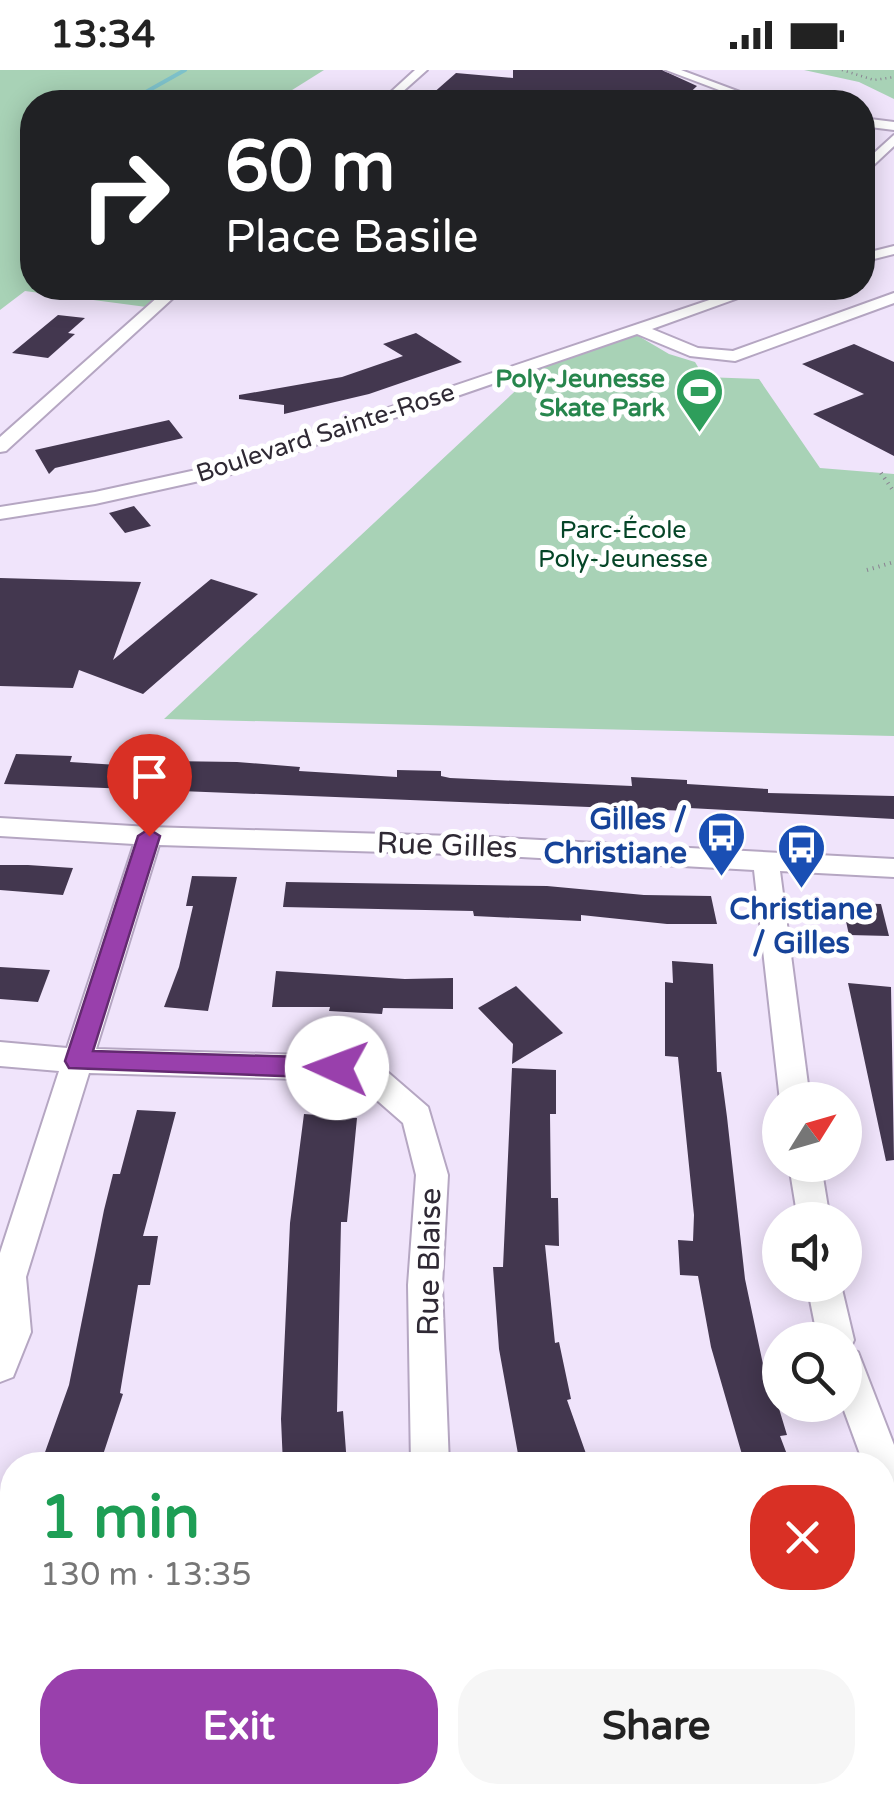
<!DOCTYPE html>
<meta charset="utf-8">
<style>
body{margin:0;font-family:"Varela Round",sans-serif;background:#f6f6f6;color:#222;height:100vh;display:flex;flex-direction:column;font-size:38px;white-space:nowrap}
*{box-sizing:border-box;margin:0}
p{font-size:32px;color:#767676}
.icon{flex:none;width:55px;height:55px;fill:none;stroke:currentColor;stroke-width:2;stroke-linecap:round;stroke-linejoin:round}
.map{position:relative;flex:1;overflow:hidden}
.sheet{position:absolute;left:0px;top:1382px;width:895px;height:352px;display:flex;flex-direction:column;background:#fff;border-radius:40px 40px 0 0;box-shadow:0 5px 25px #0003}
.sheet>*{flex:none}
.hud{position:absolute;left:20px;top:20px;width:855px;height:210px;border-radius:40px;box-shadow:0 5px 25px #0003;background:#202124;color:#fff;overflow:hidden}
.needle{width:65px;rotate:53deg}
.fabs{position:absolute;left:762px;top:1012px;display:grid;gap:20px}
.fabs a{display:grid;place-items:center;width:100px;height:100px;border-radius:50%;background:#fff;box-shadow:0 5px 25px #0003;font-size:50px}
.pin{position:absolute;display:grid;place-items:center;width:85px;height:85px;color:#fff;margin:-102px -42px;border-radius:50% 50% 50% 0;rotate:-45deg;box-shadow:0 0 10px #0007}
.pin .icon{rotate:45deg}
.me{position:absolute;width:110px;margin:-55px;rotate:272deg;stroke-linejoin:round;filter:drop-shadow(0 0 8px #0008)}
.turn{display:flex;align-items:center;gap:35px;height:210px;padding:0 40px;font-size:45px}
.turn .icon{width:130px;height:130px;stroke-width:2.5}
.turn b{display:block;font-size:70px;line-height:85px}
.round{display:grid;place-items:center;flex:none;width:105px;height:105px;border-radius:40px;background:#f6f6f6}
.head{display:flex;align-items:center;justify-content:space-between;height:170px;padding:0 40px}
h1{font-size:60px;font-weight:800;line-height:75px;color:#1e9e55}
.button{display:flex;gap:20px;margin-top:auto;padding:20px 40px}
.button a{flex:1;height:115px;border-radius:40px;background:#9940ac;color:#fff;font-size:40px;font-weight:800;line-height:115px;text-align:center}
.button a+a{background:#f6f6f6;color:#222}
.status{display:flex;justify-content:space-between;align-items:center;height:70px;padding:0 50px;background:#fff;direction:ltr}
.status svg{height:28px;fill:currentColor}
.map>svg:first-child{display:block}
.green{fill:#a8d2b6}
.lines{fill:none;stroke-linecap:round;stroke-linejoin:round}
.stream{stroke:#7ec2cb;stroke-width:4}
.building{fill:#43374f}
.minor-casing{stroke:#b5a6c2;stroke-width:4}
.path-far1{stroke:#898091;stroke-width:2.5;stroke-dasharray:1 4;stroke-linecap:butt}
.path{stroke:#898091;stroke-width:4;stroke-dasharray:1 5;stroke-linecap:butt}
.minor{fill:#fff;fill-rule:evenodd}
.route{fill:#9940ac;stroke:#632a70;stroke-width:2.5}
.labels{text-anchor:middle;stroke-width:10;stroke-linejoin:round;paint-order:stroke}
.far-leisure-label{font-size:25px;font-weight:bold;fill:#27864d;stroke:#fff;text-anchor:end}
.far-street-label{font-size:25px;fill:#2f2934;stroke:#fff}
.far-park-label{font-size:25px;fill:#054527;stroke:#fff}
.transit-label{font-size:30px;font-weight:bold;fill:#164399;stroke:#fff;text-anchor:end}
.street-label{font-size:30px;fill:#2f2934;stroke:#fff}
</style>
<div class="status"><b>13:34</b><svg viewBox="0 0 49 12"><path d="M0 12V9h3v3zM5 12V6h3v6zM10 12V3h3v9zM15 12V0h3v12zM26 1h20v11H26zM47 4h2v5h-2z"/></svg></div>
<div class="map">
<svg width="894" height="1733" viewBox="0 0 894 1733">
<rect width="100%" height="100%" fill="#f0e4fb"/>
<path class="green" d="M0,0H324L273,32H32V218H176L154,238L25,221L0,240Z
M804,0H894V29L859,12Z
M635,264L669,284L695,292L704,307L759,309L820,398L894,404V666L164,649L540,298Z"/>
<g class="lines">
<path class="stream" d="M128,32L185,0"/>
</g>
<path class="building" d="M513,0H662L697,16L680,32L562,25L534,32H423L456,3L513,8Z
M58,245L85,248L68,263L75,264L48,288L12,283Z
M416,263L462,292L369,324L284,344V335L239,329V325L342,307L403,286L383,274Z
M854,274L894,292V386L813,344L864,324L802,294Z
M169,350L183,368L55,398L49,404L35,380Z
M134,436L151,456L125,463L109,443Z
M0,508L141,512L113,590L211,509L258,524L143,624L79,600L73,618L0,616Z
M16,684L72,686L70,692L166,698L168,691L237,692L300,697L299,701L397,707V700L441,701V706L450,708L632,716L631,707L687,710V714L768,719V723L894,726V749L689,738V741L4,714Z
M0,795H28L73,798L63,825L0,820Z
M192,806L237,807L208,941L164,937L179,897L193,836H186Z
M286,812L547,816L644,825L711,826L717,854H667L581,845V851L474,846L473,841L283,837Z
M842,833L881,834L889,866L849,865Z
M672,891L713,894L717,1002H721L727,1047L745,1209L764,1299H767L787,1365L780,1366L791,1395H745L711,1277L698,1206L680,1205L678,1170L693,1171L694,1145L678,987L665,986V912L673,913Z
M0,897L50,900L38,932L0,929Z
M276,901L405,909L453,908V939L383,938L382,944L329,941L330,937H272Z
M848,913L891,917L894,1090L886,1091Z
M516,916L563,963L512,994L513,974L478,938Z
M512,998L556,1000V1044H550L551,1128H558L559,1176L545,1175L555,1273L559,1272L571,1329L567,1330L590,1395H520L499,1279L493,1197H503Z
M137,1040L176,1042L143,1166H158L150,1215H138L120,1323L123,1324L100,1394L44,1385L69,1315L104,1140L113,1104H120Z
M304,1044L357,1048L347,1152H341L337,1342L343,1341L347,1395H283L281,1349L290,1153Z"/>
<g class="lines">
<defs>
<path id="minor" d="M415,0H427L391,32H380Z
M666,0H681L767,32H751Z
M862,48L894,52V60L862,56Z
M894,65V76L862,106V94Z
M894,176V184L862,192V184Z
M168,218H184L6,381L0,382V367Z
M745,218H766L652,259L698,278L733,281L894,223V233L735,291L690,286L637,264L231,404L95,434L0,449V437L95,422L219,395Z
M0,748L149,757L486,767L894,789V807L780,801L810,1030L780,1031L754,800L486,785L159,775L96,979L337,986L384,999L428,1037L448,1105L442,1215L449,1395H411L408,1215L416,1105L403,1053L363,1018L337,1010L89,1003L26,1207L31,1262L13,1307L0,1312V1183L59,1001L0,996V972L67,978L134,774L0,766Z
M789,1095H821L830,1150H798Z
M807,1215H841L854,1270L850,1279L858,1282L894,1375V1443L882,1438V1395H864L842,1335L845,1270H818Z
M312,1722H362L357,1733H308Z"/>
</defs>
<use href="#minor" class="minor-casing"/>
<path class="path-far1" d="M842,0L874,10L894,7"/>
<path class="path" d="M881,403L894,422
M867,500L894,492"/>
<use href="#minor" class="minor"/>
</g>
<path class="route" d="M149,759L160,766L93,981L337,988L346,991L349,998L346,1005L337,1008L69,998L65,991L138,766Z"/>
<defs>
<symbol id="stadium-pin" viewBox="-11 -11 22 30"><path d="M0 17L-7.5 6A9.5 9.5 0 1 1 7.5 6Z" fill="#2e9e5b" stroke="#fff"/><path d="M0-5a6.5 5 0 1 0 0 10a6.5 5 0 1 0 0-10ZM-3.5-1.8h7v3.6h-7Z" fill="#fff"/></symbol>
<symbol id="bus-pin" viewBox="-11 -11 22 30"><path d="M0 17L-7.5 6A9.5 9.5 0 1 1 7.5 6Z" fill="#1a4fb4" stroke="#fff"/><path d="M-5-6H5V4H4V6H2V4H-2V6H-4V4H-5ZM-3.5-4V0h7V-4ZM-3.5 1.2v1.5H-2V1.2ZM2 1.2v1.5H3.5V1.2Z" fill="#fff"/></symbol>
</defs>
<g fill-rule="evenodd">
<use href="#stadium-pin" x="672" y="294" width="55" height="75"/>
<use href="#bus-pin" x="694" y="738" width="55" height="75"/>
<use href="#bus-pin" x="774" y="750" width="55" height="75"/>
</g>
<g class="labels">
<g class="far-leisure-label">
<text x="665" y="317">Poly-Jeunesse<tspan x="665" dy="29">Skate Park</tspan></text>
</g>
<g class="far-street-label">
<text transform="translate(325 362) rotate(-18)" y="9">Boulevard Sainte-Rose</text>
</g>
<g class="far-park-label">
<text x="623" y="468">Parc-École<tspan x="623" dy="29">Poly-Jeunesse</tspan></text>
</g>
<g class="transit-label">
<text x="687" y="759">Gilles /<tspan x="687" dy="34">Christiane</tspan></text>
<text x="801" y="849" text-anchor="middle">Christiane<tspan x="801" dy="34">/ Gilles</tspan></text>
</g>
<g class="street-label">
<text transform="translate(447 775) rotate(2)" y="10">Rue Gilles</text>
<text transform="translate(429 1192) rotate(-89)" y="10">Rue Blaise</text>
</g>
</g>
</svg>
<div class="fabs">
<a><svg class="needle" viewBox="-14 -14 28 28"><path d="M0-13l5 13h-10z" fill="#e53935"/><path d="M0 13l5-13h-10z" fill="#767676"/></svg></a>
<a><svg class="icon" aria-label="sound" viewBox="0 0 24 24"><path d="M4 9h4l5-4v14l-5-4H4zM17 9q2 3 0 6"/></svg></a>
<a><svg class="icon" aria-label="search" viewBox="0 0 24 24"><circle cx="10" cy="10" r="6"/><path d="M15 15l6 6"/></svg></a>
</div>
<div class="pin" style="left:149px;top:766px;background:#d93025"><svg class="icon" aria-label="arrive" viewBox="0 0 24 24"><path d="M6 21V4h12l-3 4 3 4H6"/></svg></div>
<svg class="me" style="left:337px;top:998px" viewBox="-20 -20 40 40"><circle r="19" fill="#fff"/><path d="M0-13L10 11 0 6-10 11z" fill="#9940ac"/></svg>
<div class="hud">
<div class="turn"><svg class="icon" aria-label="right" viewBox="0 0 24 24"><path d="M7 20v-9h11M14 6l5 5-5 5"/></svg><div><b>60 m</b>Place Basile</div></div>
</div>
<section class="sheet">
<div class="head"><div><h1>1 min</h1><p>130 m · 13:35</p></div><a class="round" style="background:#d93025;color:#fff"><svg class="icon" aria-label="close" viewBox="0 0 24 24"><path d="M6 6l12 12M18 6L6 18"/></svg></a></div>
<div class="button"><a>Exit</a><a>Share</a></div>
</section>
</div>
